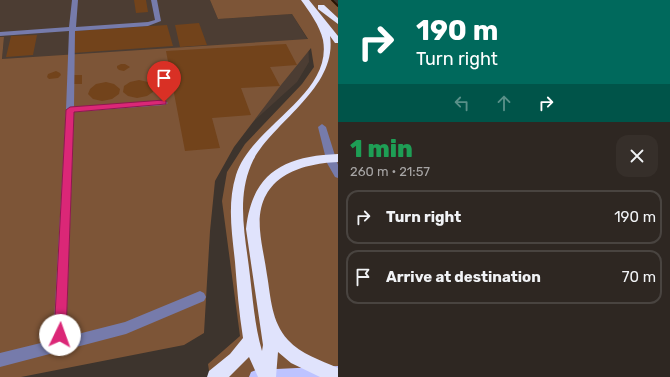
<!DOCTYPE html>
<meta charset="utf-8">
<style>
body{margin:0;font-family:Rubik,sans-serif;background:#362f2a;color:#f1f3f6;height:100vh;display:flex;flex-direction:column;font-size:15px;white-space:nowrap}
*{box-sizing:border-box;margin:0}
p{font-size:13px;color:#a7a5a5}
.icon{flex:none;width:22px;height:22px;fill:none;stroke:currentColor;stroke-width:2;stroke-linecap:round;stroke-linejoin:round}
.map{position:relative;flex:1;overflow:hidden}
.details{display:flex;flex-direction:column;background:#2e2722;width:332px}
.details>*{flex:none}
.guide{background:#00695c;color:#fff;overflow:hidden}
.pin{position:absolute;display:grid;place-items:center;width:34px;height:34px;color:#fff;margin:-41px -17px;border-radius:50% 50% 50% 0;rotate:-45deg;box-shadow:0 0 4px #0007}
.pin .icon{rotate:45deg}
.me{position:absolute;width:44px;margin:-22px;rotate:3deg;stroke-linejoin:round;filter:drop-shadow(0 0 3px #0008)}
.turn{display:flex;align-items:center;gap:14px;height:84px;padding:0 12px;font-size:18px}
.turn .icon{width:52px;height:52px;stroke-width:2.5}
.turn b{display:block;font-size:28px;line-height:34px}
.lanes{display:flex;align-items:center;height:38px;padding:0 12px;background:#0003;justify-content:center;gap:20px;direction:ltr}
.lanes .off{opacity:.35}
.round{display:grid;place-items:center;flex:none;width:42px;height:42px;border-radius:12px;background:#362f2a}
.overview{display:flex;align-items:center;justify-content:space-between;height:68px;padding:0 12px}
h1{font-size:24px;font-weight:800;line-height:30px;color:#1e9e55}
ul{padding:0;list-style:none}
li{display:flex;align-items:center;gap:12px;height:54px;margin:0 8px 6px;padding:0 4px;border:2px solid #494440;border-radius:12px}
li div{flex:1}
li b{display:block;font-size:15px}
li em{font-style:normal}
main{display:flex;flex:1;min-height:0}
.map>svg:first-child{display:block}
.built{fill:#4c3d33}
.green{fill:#7d5537}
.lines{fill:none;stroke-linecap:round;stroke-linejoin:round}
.stream{stroke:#271404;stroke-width:2}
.building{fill:#72431b}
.minor{fill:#767bab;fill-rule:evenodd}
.major{fill:#bdc3ff;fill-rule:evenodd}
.highway{fill:#e0e3fc;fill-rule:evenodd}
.route{fill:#db2777;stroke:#8e194d}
</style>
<main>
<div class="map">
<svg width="338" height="377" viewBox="0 0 338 377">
<rect width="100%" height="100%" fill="#3d342d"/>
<path class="built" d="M0,0H210L218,19L292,14L308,40L309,62L297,82L233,140L2,60L4,37H0Z"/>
<path class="green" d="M210,0H333L338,5V377H210L208,364L240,336L222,201L227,172L245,144L302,84L314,67L311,48L281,85L234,147L215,181L210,231L204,333L184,345L21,377H0V37H4L2,59L308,39L292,14L218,19Z"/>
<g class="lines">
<path class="stream" d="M332,0L338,6"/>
</g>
<path class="building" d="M134,0H146L148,12L136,13Z
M199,23L207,45L180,47L175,25Z
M167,25L173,46L73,53L74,31Z
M37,35L33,55L6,57L11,36Z
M286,44L297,65L270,67L280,86L241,88L251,115L212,118L220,148L185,151L166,51Z
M121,64H125L130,67L124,71L119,70L117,68V66Z
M56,71L60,73L61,75L58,78L49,79L47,77L48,74Z
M73,75H82V84H73Z
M139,80L148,82L153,86V92L147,96L137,98L128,96L123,92L124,86L130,82Z
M106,82L114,84L120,89L119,94L112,99L102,101L93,99L88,94L90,89L96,84Z"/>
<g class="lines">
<path class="minor" d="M72,0H78L76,27L148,22L155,20L151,0H157L161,21L148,26L75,31L74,107L164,101L168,103L164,105L74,112L66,337L125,322L200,291L204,293L206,297L204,301L126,334L0,367V353L53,340L66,110L69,31L0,36V32L69,27Z
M322,124L326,127L338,165V178L335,177L327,163L318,127Z"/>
<path class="major" d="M338,366V377H249L251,372L256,370Z"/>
<path class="highway" d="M301,0H309L338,36V43H335L330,36C338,90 268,124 251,165C236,201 246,239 250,276C253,301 255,327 262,351L263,345L246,229C252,172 285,156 338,154V162C296,164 256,179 260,230C261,244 265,260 267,275C271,298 271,321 288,340C301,354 320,360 338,368V377H320L291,363L278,352L276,377H258L249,357L229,377H207L209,371L230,354L243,338C239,313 237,288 235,262C232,233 227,204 236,175C251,126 333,95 323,40C320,26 309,11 301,0Z
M318,5H324L338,18V24L318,9Z"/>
</g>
<path class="route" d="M164,100L166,101V104L74,112L66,335L64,339L60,341L55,339L54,335L66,110L70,107Z"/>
</svg>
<div class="pin" style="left:164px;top:102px;background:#d93025"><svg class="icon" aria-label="arrive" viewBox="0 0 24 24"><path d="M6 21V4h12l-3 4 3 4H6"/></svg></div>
<svg class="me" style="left:60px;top:335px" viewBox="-20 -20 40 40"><circle r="19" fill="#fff"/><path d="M0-13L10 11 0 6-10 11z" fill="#db2777"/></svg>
</div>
<section class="details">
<div class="guide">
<div class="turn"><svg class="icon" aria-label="right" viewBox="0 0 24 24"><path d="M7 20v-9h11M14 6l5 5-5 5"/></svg><div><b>190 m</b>Turn right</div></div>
<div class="lanes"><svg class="icon off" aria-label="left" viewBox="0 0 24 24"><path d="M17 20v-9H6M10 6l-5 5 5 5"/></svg><svg class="icon off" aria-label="ahead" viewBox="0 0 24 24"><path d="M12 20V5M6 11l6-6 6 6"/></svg><svg class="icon" aria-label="right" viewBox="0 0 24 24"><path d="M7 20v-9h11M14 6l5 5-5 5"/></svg></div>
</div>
<div class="overview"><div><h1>1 min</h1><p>260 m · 21:57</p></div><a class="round"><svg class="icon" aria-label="close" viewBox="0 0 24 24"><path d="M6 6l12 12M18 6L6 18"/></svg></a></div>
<ul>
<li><svg class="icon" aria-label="right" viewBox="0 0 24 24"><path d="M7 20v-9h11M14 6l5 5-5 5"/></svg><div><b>Turn right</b></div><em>190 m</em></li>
<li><svg class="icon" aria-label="arrive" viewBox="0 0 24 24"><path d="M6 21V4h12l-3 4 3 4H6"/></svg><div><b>Arrive at destination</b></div><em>70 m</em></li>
</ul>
</section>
</main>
